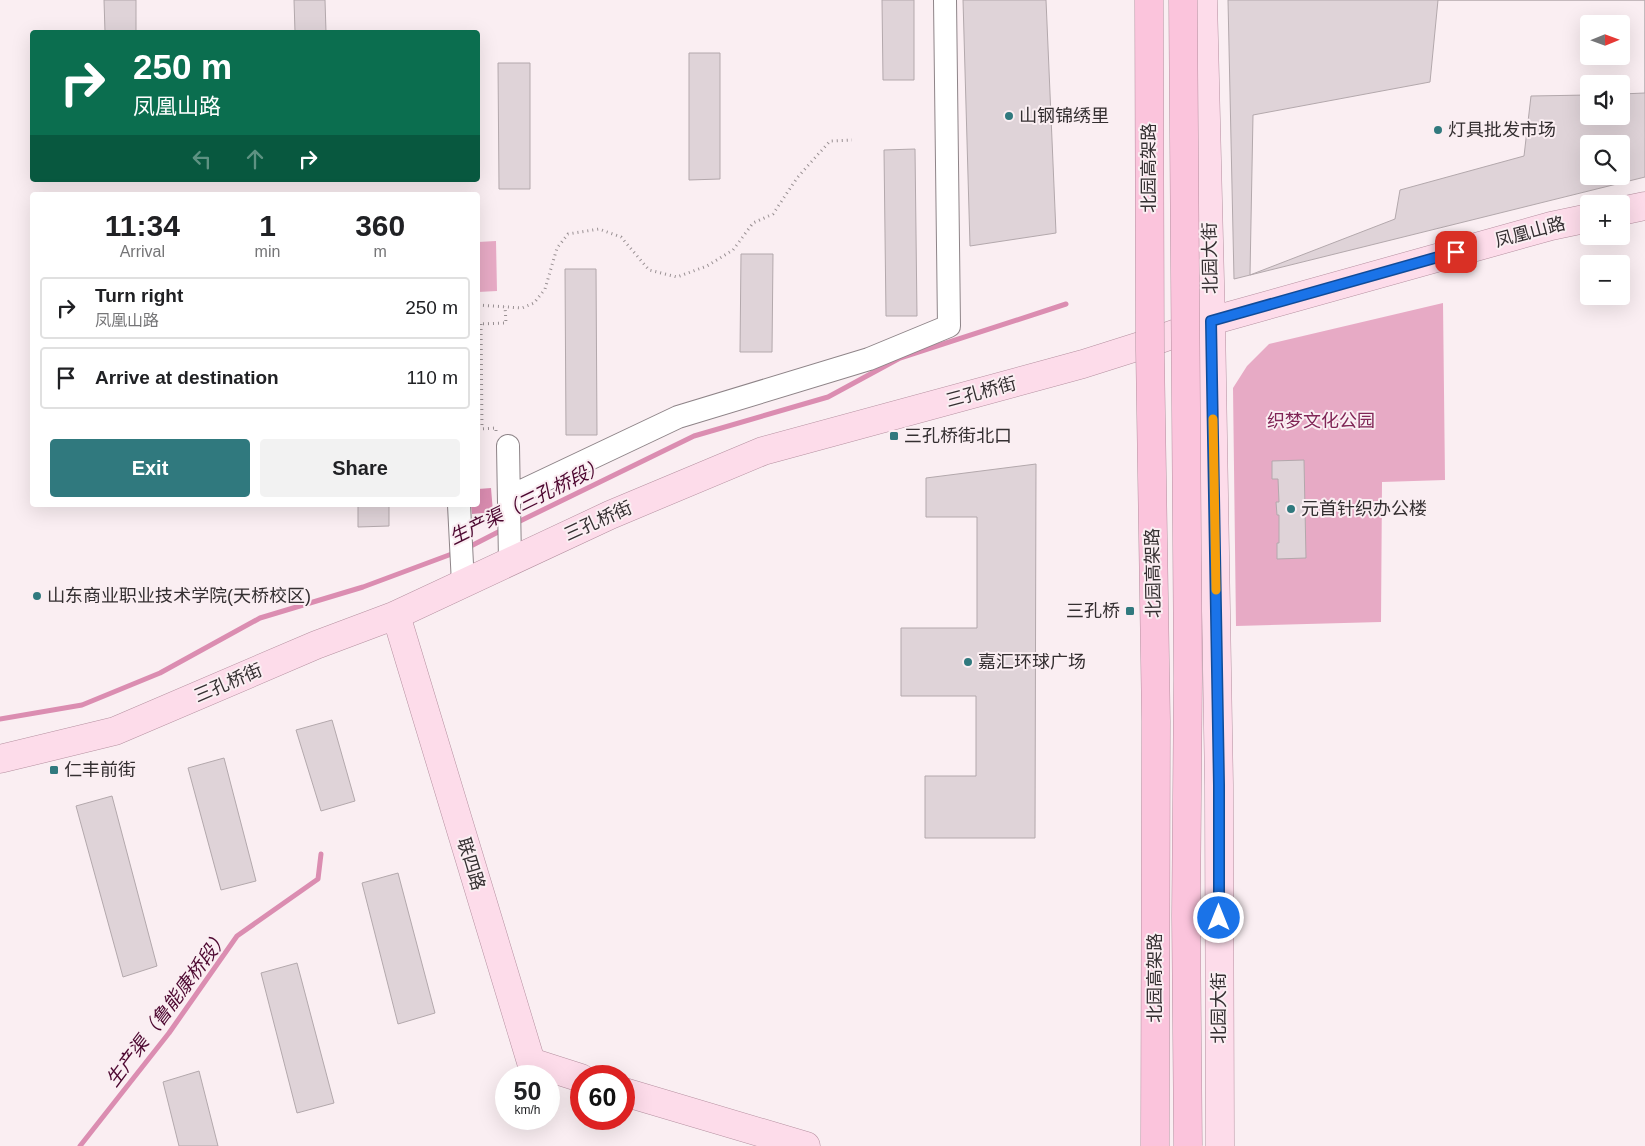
<!DOCTYPE html>
<meta charset="utf-8">
<style>
body{margin:0;font-family:Arial,"Noto Sans SC",sans-serif;background:#f2f2f2;color:#202124;height:100vh;display:flex;flex-direction:column;font-size:19px;white-space:nowrap}
*{box-sizing:border-box;margin:0}
p{font-size:16px;color:#757577}
.icon{flex:none;width:28px;height:28px;fill:none;stroke:currentColor;stroke-width:2;stroke-linecap:round;stroke-linejoin:round}
.map{position:relative;flex:1;overflow:hidden}
.drawer{position:absolute;left:30px;top:192px;width:450px;height:315px;display:flex;flex-direction:column;background:#fff;border-radius:5px;box-shadow:0 5px 20px #0002}
.drawer>*{flex:none}
.top-card{position:absolute;left:30px;top:30px;width:450px;height:152px;border-radius:5px;box-shadow:0 5px 20px #0002;background:#0b6e4f;color:#fff;overflow:hidden}
.needle{width:32px;rotate:89deg}
.controls{position:absolute;left:1580px;top:15px;display:grid;gap:10px}
.controls a{display:grid;place-items:center;width:50px;height:50px;border-radius:5px;background:#fff;box-shadow:0 5px 20px #0002;font-size:25px}
.speed{position:absolute;left:495px;top:1065px;display:flex;gap:10px;font-size:25px;font-weight:700;text-align:center}
.speed>*{display:grid;place-content:center;width:65px;height:65px;border-radius:50%;background:#fff;box-shadow:0 5px 20px #0002;line-height:1}
.speed small{font-size:12px;font-weight:400}
.speed .limit{border:8px solid #d22;background:#fff;color:#111}
.pin{position:absolute;display:grid;place-items:center;width:42px;height:42px;color:#fff;margin:-21px;border-radius:10px;box-shadow:0 2px 8px #0006}
.me{position:absolute;width:55px;margin:-28px;rotate:0deg;stroke-linejoin:round;filter:drop-shadow(0 0 4px #0008)}
.turn{display:flex;align-items:center;gap:18px;height:105px;padding:0 20px;font-size:22px}
.turn .icon{width:65px;height:65px;stroke-width:2.5}
.turn b{display:block;font-size:35px;line-height:42px}
.lanes{display:flex;align-items:center;height:48px;padding:0 20px;background:#0003;justify-content:center;gap:25px;direction:ltr}
.lanes .off{opacity:.35}
.eta{display:flex;justify-content:space-evenly;align-items:center;height:85px;text-align:center}
.eta b{font-size:30px;font-weight:600;line-height:35px}
.cta{display:flex;gap:10px;margin-top:auto;padding:10px 20px}
.cta a{flex:1;height:58px;border-radius:5px;background:#30797e;color:#fff;font-size:20px;font-weight:600;line-height:58px;text-align:center}
.cta a+a{background:#f2f2f2;color:#202124}
ul{padding:0;list-style:none}
li{display:flex;align-items:center;gap:15px;height:62px;margin:0 10px 8px;padding:0 10px;border:2px solid #e0e0e0;border-radius:5px}
li div{flex:1}
li b{display:block;font-size:19px}
li em{font-style:normal}
.map>svg:first-child{display:block}
.green{fill:#e7aac5}
.water{fill:#db8db1}
.lines{fill:none;stroke-linecap:round;stroke-linejoin:round}
.stream{stroke:#db8db1;stroke-width:5}
.building{fill:#dfd3d8;stroke:#b3a8ac;fill-rule:evenodd}
.minor-casing{stroke:#8e8488;stroke-width:24}
.major-casing{stroke:#b590a0;stroke-width:29}
.path{stroke:#999093;stroke-width:3;stroke-dasharray:1 4;stroke-linecap:butt}
.minor{stroke:#fff;stroke-width:22}
.major{stroke:#fddcea;stroke-width:28}
.highway-bridge-casing{stroke:#b590a0;stroke-width:29;stroke-linecap:butt}
.highway-bridge{stroke:#fbc4dc;stroke-width:28}
.route-casing{stroke:#114b97;stroke-width:12}
.route{stroke:#1a73e8;stroke-width:9}
.slow{stroke:#f59e0b;stroke-width:9}
.poi-dot{fill:#30797e;stroke:#faeef2;stroke-width:2}
.labels{text-anchor:middle;stroke-width:4;stroke-linejoin:round;paint-order:stroke}
.poi-label{font-size:18px;fill:#342f31;stroke:#faeef2;text-anchor:start}
.street-label{font-size:18px;fill:#342f31;stroke:#faeef2}
.park-label{font-size:18px;fill:#802556;stroke:#faeef2}
.water-label{font-size:19px;font-style:italic;fill:#4d0730;stroke:#faeef2}
</style>
<div class="map">
<svg width="1645" height="1146" viewBox="0 0 1645 1146">
<rect width="100%" height="100%" fill="#faeef2"/>
<path class="green" d="M496,241L497,291L478,292V242Z
M1443,303L1445,480L1382,482L1381,622L1236,626L1233,388L1247,366L1269,344Z"/>
<path class="water" d="M491,488L493,512L472,514L471,505H478V489Z"/>
<g class="lines">
<path class="stream" d="M516,523L694,436L828,397L900,358L1066,304
M467,548L504,529
M0,719L82,705L160,673L260,618L363,587L457,552
M80,1146L169,1033L237,936L318,879L321,854"/>
</g>
<path class="building" d="M104,0H136V32H105Z
M294,0H325L326,32H295Z
M882,0H914V80H883Z
M963,0H1046L1056,233L970,246Z
M1228,0H1645V177L1234,279ZM1589,24H1621V56H1589ZM1589,84H1621V116H1589ZM1589,144H1621V176H1589Z
M1438,0H1645V93L1621,94V84H1589V95L1531,96L1524,156L1400,190L1395,219L1250,275L1253,115L1430,82ZM1589,24H1621V56H1589Z
M689,53H720V179L689,180Z
M498,63H530V189H499Z
M915,149L917,316H886L884,150Z
M741,254H773L772,352H740Z
M565,269H596L597,435H566Z
M1304,460L1306,558L1277,559V543H1279V515H1277L1276,502H1279L1278,479H1272V461Z
M1036,464L1035,838H925V776H976V696H901V628H977V517H926V478Z
M358,505H389V526L358,527Z
M332,720L355,801L321,811L296,730Z
M224,758L256,881L221,890L188,768Z
M112,796L157,966L123,977L76,806Z
M398,873L435,1013L398,1024L362,883Z
M297,963L334,1103L297,1113L261,973Z
M199,1071L218,1146H179L163,1082Z"/>
<g class="lines">
<defs>
<path id="minor" d="M508,446L510,561
M509,497L678,417L869,359L949,326L945,0
M459,505L463,584"/>
<path id="major" d="M1203,0L1211,321L1219,785L1220,1146
M1621,211L1645,206
M396,615L531,1062L581,1078
M0,759L115,731L316,645L396,615L610,515L763,451L1083,364L1143,345L1211,321L1551,226L1589,218
M624,1092L806,1146"/>
</defs>
<use href="#minor" class="minor-casing"/>
<use href="#major" class="major-casing"/>
<path class="path" d="M478,305L522,308L534,303L545,289L557,248L568,234L599,229L621,237L649,270L677,277L707,266L733,250L753,223L773,214L797,178L830,141L852,140
M478,324L506,323L505,306
M481,324L482,429
M478,429L496,428V432"/>
<use href="#minor" class="minor"/>
<use href="#major" class="major"/>
<defs>
<path id="highway-bridge" d="M1149,0L1150,351L1156,721L1155,1146
M1183,0L1188,678L1186,916L1188,1146"/>
</defs>
<use href="#highway-bridge" class="highway-bridge-casing"/>
<use href="#highway-bridge" class="highway-bridge"/>
</g>
<g class="lines">
<defs>
<path id="route" d="M1219,918V785L1211,321L1456,252"/>
</defs>
<use href="#route" class="route-casing"/>
<use href="#route" class="route"/>
<path class="slow" d="M1213,419L1216,590"/>
</g>
<g class="poi-dot">
<circle cx="1009" cy="116" r="5"/>
<circle cx="1438" cy="130" r="5"/>
<rect x="889" y="431" width="10" height="10" rx="2.5"/>
<circle cx="1291" cy="509" r="5"/>
<circle cx="37" cy="596" r="5"/>
<rect x="1125" y="606" width="10" height="10" rx="2.5"/>
<circle cx="968" cy="662" r="5"/>
<rect x="49" y="765" width="10" height="10" rx="2.5"/>
</g>
<g class="labels">
<g class="poi-label">
<text x="1019" y="122">山钢锦绣里</text>
<text x="1448" y="136">灯具批发市场</text>
<text x="904" y="442">三孔桥街北口</text>
<text x="1301" y="515">元首针织办公楼</text>
<text x="47" y="602">山东商业职业技术学院(天桥校区)</text>
<text x="1120" y="617" text-anchor="end">三孔桥</text>
<text x="978" y="668">嘉汇环球广场</text>
<text x="64" y="776">仁丰前街</text>
</g>
<g class="street-label">
<text transform="translate(1149 168) rotate(-90)" y="6">北园高架路</text>
<text transform="translate(1530 232) rotate(-15)" y="6">凤凰山路</text>
<text transform="translate(1210 258) rotate(-91)" y="6">北园大街</text>
<text transform="translate(981 392) rotate(-15)" y="6">三孔桥街</text>
<text transform="translate(598 521) rotate(-24)" y="6">三孔桥街</text>
<text transform="translate(1153 573) rotate(-91)" y="6">北园高架路</text>
<text transform="translate(228 683) rotate(-23)" y="6">三孔桥街</text>
<text transform="translate(471 864) rotate(73)" y="6">联四路</text>
<text transform="translate(1155 978) rotate(-90)" y="6">北园高架路</text>
<text transform="translate(1219 1008) rotate(-90)" y="6">北园大街</text>
</g>
<g class="park-label">
<text x="1321" y="427">织梦文化公园</text>
</g>
<g class="water-label">
<text transform="translate(527 501) rotate(-26)" y="7">生产渠（三孔桥段）</text>
<text transform="translate(167 1008) rotate(-53)" y="7">生产渠（鲁能康桥段）</text>
</g>
</g>
</svg>
<div class="controls">
<a><svg class="needle" viewBox="-14 -14 28 28"><path d="M0-13l5 13h-10z" fill="#e53935"/><path d="M0 13l5-13h-10z" fill="#757577"/></svg></a>
<a><svg class="icon" aria-label="sound" viewBox="0 0 24 24"><path d="M4 9h4l5-4v14l-5-4H4zM17 9q2 3 0 6"/></svg></a>
<a><svg class="icon" aria-label="search" viewBox="0 0 24 24"><circle cx="10" cy="10" r="6"/><path d="M15 15l6 6"/></svg></a>
<a>+</a>
<a>−</a>
</div>
<div class="speed"><div>50<small>km/h</small></div><div class="limit">60</div></div>
<div class="pin" style="left:1456px;top:252px;background:#d93025"><svg class="icon" aria-label="arrive" viewBox="0 0 24 24"><path d="M6 21V4h12l-3 4 3 4H6"/></svg></div>
<svg class="me" style="left:1219px;top:918px" viewBox="-20 -20 40 40"><circle r="17" fill="#1a73e8" stroke="#fff" stroke-width="3"/><path d="M0-11L8 9 0 5-8 9z" fill="#fff"/></svg>
<div class="top-card">
<div class="turn"><svg class="icon" aria-label="right" viewBox="0 0 24 24"><path d="M7 20v-9h11M14 6l5 5-5 5"/></svg><div><b>250 m</b>凤凰山路</div></div>
<div class="lanes"><svg class="icon off" aria-label="left" viewBox="0 0 24 24"><path d="M17 20v-9H6M10 6l-5 5 5 5"/></svg><svg class="icon off" aria-label="ahead" viewBox="0 0 24 24"><path d="M12 20V5M6 11l6-6 6 6"/></svg><svg class="icon" aria-label="right" viewBox="0 0 24 24"><path d="M7 20v-9h11M14 6l5 5-5 5"/></svg></div>
</div>
<section class="drawer">
<div class="eta">
<div><b>11:34</b><p>Arrival</p></div>
<div><b>1</b><p>min</p></div>
<div><b>360</b><p>m</p></div>
</div>
<ul>
<li><svg class="icon" aria-label="right" viewBox="0 0 24 24"><path d="M7 20v-9h11M14 6l5 5-5 5"/></svg><div><b>Turn right</b><p>凤凰山路</p></div><em>250 m</em></li>
<li><svg class="icon" aria-label="arrive" viewBox="0 0 24 24"><path d="M6 21V4h12l-3 4 3 4H6"/></svg><div><b>Arrive at destination</b></div><em>110 m</em></li>
</ul>
<div class="cta"><a>Exit</a><a>Share</a></div>
</section>
</div>
